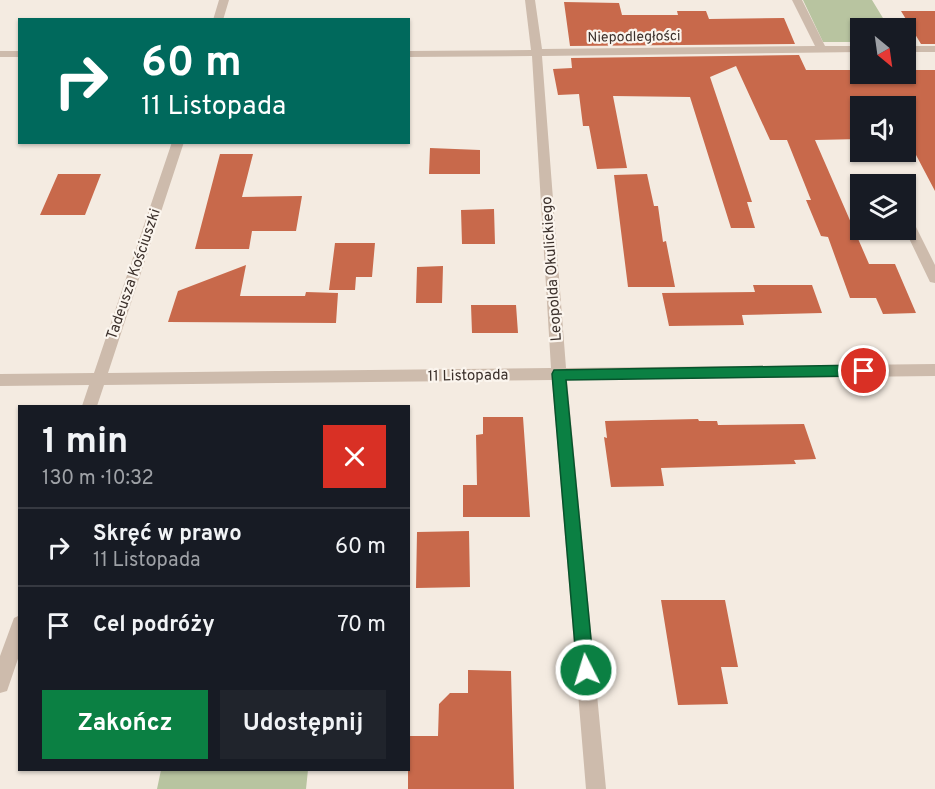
<!DOCTYPE html>
<html lang="pl">
<meta charset="utf-8">
<style>
body{margin:0;font-family:Overpass,sans-serif;background:#20242c;color:#f1f3f6;height:100vh;display:flex;flex-direction:column;font-size:22px;white-space:nowrap}
*{box-sizing:border-box;margin:0}
p{font-size:20px;color:#9ea1a6}
.icon{flex:none;width:33px;height:33px;fill:none;stroke:currentColor;stroke-width:2;stroke-linecap:round;stroke-linejoin:round}
.map{position:relative;flex:1;overflow:hidden}
.sheet{position:absolute;left:18px;top:405px;width:392px;height:366px;display:flex;flex-direction:column;background:#171b24;border-radius:0px;box-shadow:0 2px 4px #0004}
.sheet>*{flex:none}
.banner{position:absolute;left:18px;top:18px;width:392px;height:126px;border-radius:0px;box-shadow:0 2px 4px #0004;background:#00695c;color:#fff;overflow:hidden}
.needle{width:39px;rotate:151deg}
.controls{position:absolute;left:850px;top:18px;display:grid;gap:12px}
.controls a{display:grid;place-items:center;width:66px;height:66px;border-radius:0px;background:#171b24;box-shadow:0 2px 4px #0004;font-size:30px}
.pin{position:absolute;display:grid;place-items:center;width:51px;height:51px;color:#fff;margin:-26px;border:3px solid #fff;border-radius:50%;box-shadow:0 2px 6px #0007}
.me{position:absolute;width:66px;margin:-33px;rotate:355deg;stroke-linejoin:round;filter:drop-shadow(0 0 4px #0008)}
.turn{display:flex;align-items:center;gap:21px;height:126px;padding:0 24px;font-size:27px}
.turn .icon{width:78px;height:78px;stroke-width:2.5}
.turn b{display:block;font-size:42px;line-height:51px}
.round{display:grid;place-items:center;flex:none;width:63px;height:63px;border-radius:0px;background:#20242c}
.headline{display:flex;align-items:center;justify-content:space-between;height:102px;padding:0 24px}
h1{font-size:36px;font-weight:700;line-height:45px}
.primary-button{display:flex;gap:12px;margin-top:auto;padding:12px 24px}
.primary-button a{flex:1;height:69px;border-radius:0px;background:#0b8043;color:#fff;font-size:24px;font-weight:700;line-height:69px;text-align:center}
.primary-button a+a{background:#20242c;color:#f1f3f6}
ul{padding:0;list-style:none}
li{display:flex;align-items:center;gap:18px;height:78px;padding:0 24px;border-top:2px solid #363941}
li div{flex:1}
li b{display:block;font-size:22px}
li em{font-style:normal}
.map>svg:first-child{display:block}
.green{fill:#b8c4a0}
.building{fill:#c8694b}
.lines{fill:none;stroke-linecap:round;stroke-linejoin:round}
.street{fill:#cdbbac;fill-rule:evenodd}
.route{fill:#0b8043;stroke:#07532c;stroke-width:1.5}
.labels{text-anchor:middle;stroke-width:4.5;stroke-linejoin:round;paint-order:stroke}
.far-street-label{font-size:14px;fill:#3b302b;stroke:#fbf5ee}
.street-label{font-size:15px;fill:#3b302b;stroke:#fbf5ee}
</style>
<div class="map">
<svg width="935" height="789" viewBox="0 0 935 789">
<rect width="100%" height="100%" fill="#f4ebe1"/>
<path class="green" d="M803,0H872L889,28H861V42H823Z
M161,770H308L306,789H157Z"/>
<path class="building" d="M564,2L619,3L622,15H678L677,11H706L709,19L784,18L795,44L570,46Z
M901,11H935V44H921Z
M799,55L806,70H861V74H906V70H935V191L906,136V106H861V139L815,140L869,264H895L916,313L883,314L876,298H850L828,237L821,236L806,200H811L787,140H770L736,66L710,77L752,202H747L755,228H731L690,97L613,96L627,168L597,169L589,126H583L579,94L558,95L553,69L572,68L571,58Z
M430,148L480,150V174H429Z
M220,154H253L242,197L302,196L296,231H252L249,249H195Z
M58,174H101L85,215H40Z
M647,174L654,206H658L663,242L666,241L675,287H628L614,175Z
M494,209L495,244H462L461,210Z
M335,243H375L372,277H356L355,290H329Z
M246,265L240,296H305L306,292L338,293L336,323L168,322L178,291Z
M443,266L442,303H416L417,267Z
M753,285H812L822,313L742,315L744,325L669,326L662,293L755,292Z
M471,305H516L518,333H472Z
M483,417H523L530,517H463V485H477L476,435L483,434Z
M698,419L699,421H717L718,425L804,424L816,459L794,460L796,464L661,468L664,486L611,487L604,437L607,438L605,421Z
M469,531L470,587L416,588L417,532Z
M661,600H725L738,667H721L728,704L678,705Z
M468,670L511,671L514,789H408V736H438L439,704L450,693H468Z"/>
<g class="lines">
<path class="street" d="M219,0H229L223,20H213Z
M525,0H535L542,49L815,46L792,0H802L825,46H861V52L542,56L566,368L935,364V376L567,380L606,789H586L552,380L104,385L97,406H82L89,385L0,386V374L94,373L172,142H184L108,373L551,368L532,56L408,57V51L531,50Z
M906,46H935V52H906Z
M0,51H20V57H0Z
M906,214L912,219L935,265V283L930,282L905,230Z
M20,615V653L7,691L0,693V656L14,618Z"/>
</g>
<path class="route" d="M864,365L871,371L864,376L566,380L594,670L592,676L586,679L580,676L577,670L552,374L554,370Z"/>
<g class="labels">
<g class="far-street-label">
<text transform="translate(634 36) rotate(-1)" y="5">Niepodległości</text>
</g>
<g class="street-label">
<text transform="translate(551 269) rotate(-94)" y="5">Leopolda Okulickiego</text>
<text transform="translate(133 274) rotate(-71)" y="5">Tadeusza Kościuszki</text>
<text transform="translate(468 375) rotate(-1)" y="5">11 Listopada</text>
</g>
</g>
</svg>
<div class="controls">
<a><svg class="needle" viewBox="-14 -14 28 28"><path d="M0-13l5 13h-10z" fill="#e53935"/><path d="M0 13l5-13h-10z" fill="#9ea1a6"/></svg></a>
<a><svg class="icon" aria-label="sound" viewBox="0 0 24 24"><path d="M4 9h4l5-4v14l-5-4H4zM17 9q2 3 0 6"/></svg></a>
<a><svg class="icon" aria-label="layers" viewBox="0 0 24 24"><path d="M12 4l9 5-9 5-9-5zM3 14l9 5 9-5"/></svg></a>
</div>
<div class="pin" style="left:864px;top:371px;background:#d93025"><svg class="icon" aria-label="arrive" viewBox="0 0 24 24"><path d="M6 21V4h12l-3 4 3 4H6"/></svg></div>
<svg class="me" style="left:586px;top:670px" viewBox="-20 -20 40 40"><circle r="17" fill="#0b8043" stroke="#fff" stroke-width="3"/><path d="M0-11L8 9 0 5-8 9z" fill="#fff"/></svg>
<div class="banner">
<div class="turn"><svg class="icon" aria-label="right" viewBox="0 0 24 24"><path d="M7 20v-9h11M14 6l5 5-5 5"/></svg><div><b>60 m</b>11 Listopada</div></div>
</div>
<section class="sheet">
<div class="headline"><div><h1>1 min</h1><p>130 m · 10:32</p></div><a class="round" style="background:#d93025;color:#fff"><svg class="icon" aria-label="close" viewBox="0 0 24 24"><path d="M6 6l12 12M18 6L6 18"/></svg></a></div>
<ul>
<li><svg class="icon" aria-label="right" viewBox="0 0 24 24"><path d="M7 20v-9h11M14 6l5 5-5 5"/></svg><div><b>Skręć w prawo</b><p>11 Listopada</p></div><em>60 m</em></li>
<li><svg class="icon" aria-label="arrive" viewBox="0 0 24 24"><path d="M6 21V4h12l-3 4 3 4H6"/></svg><div><b>Cel podróży</b></div><em>70 m</em></li>
</ul>
<div class="primary-button"><a>Zakończ</a><a>Udostępnij</a></div>
</section>
</div>
